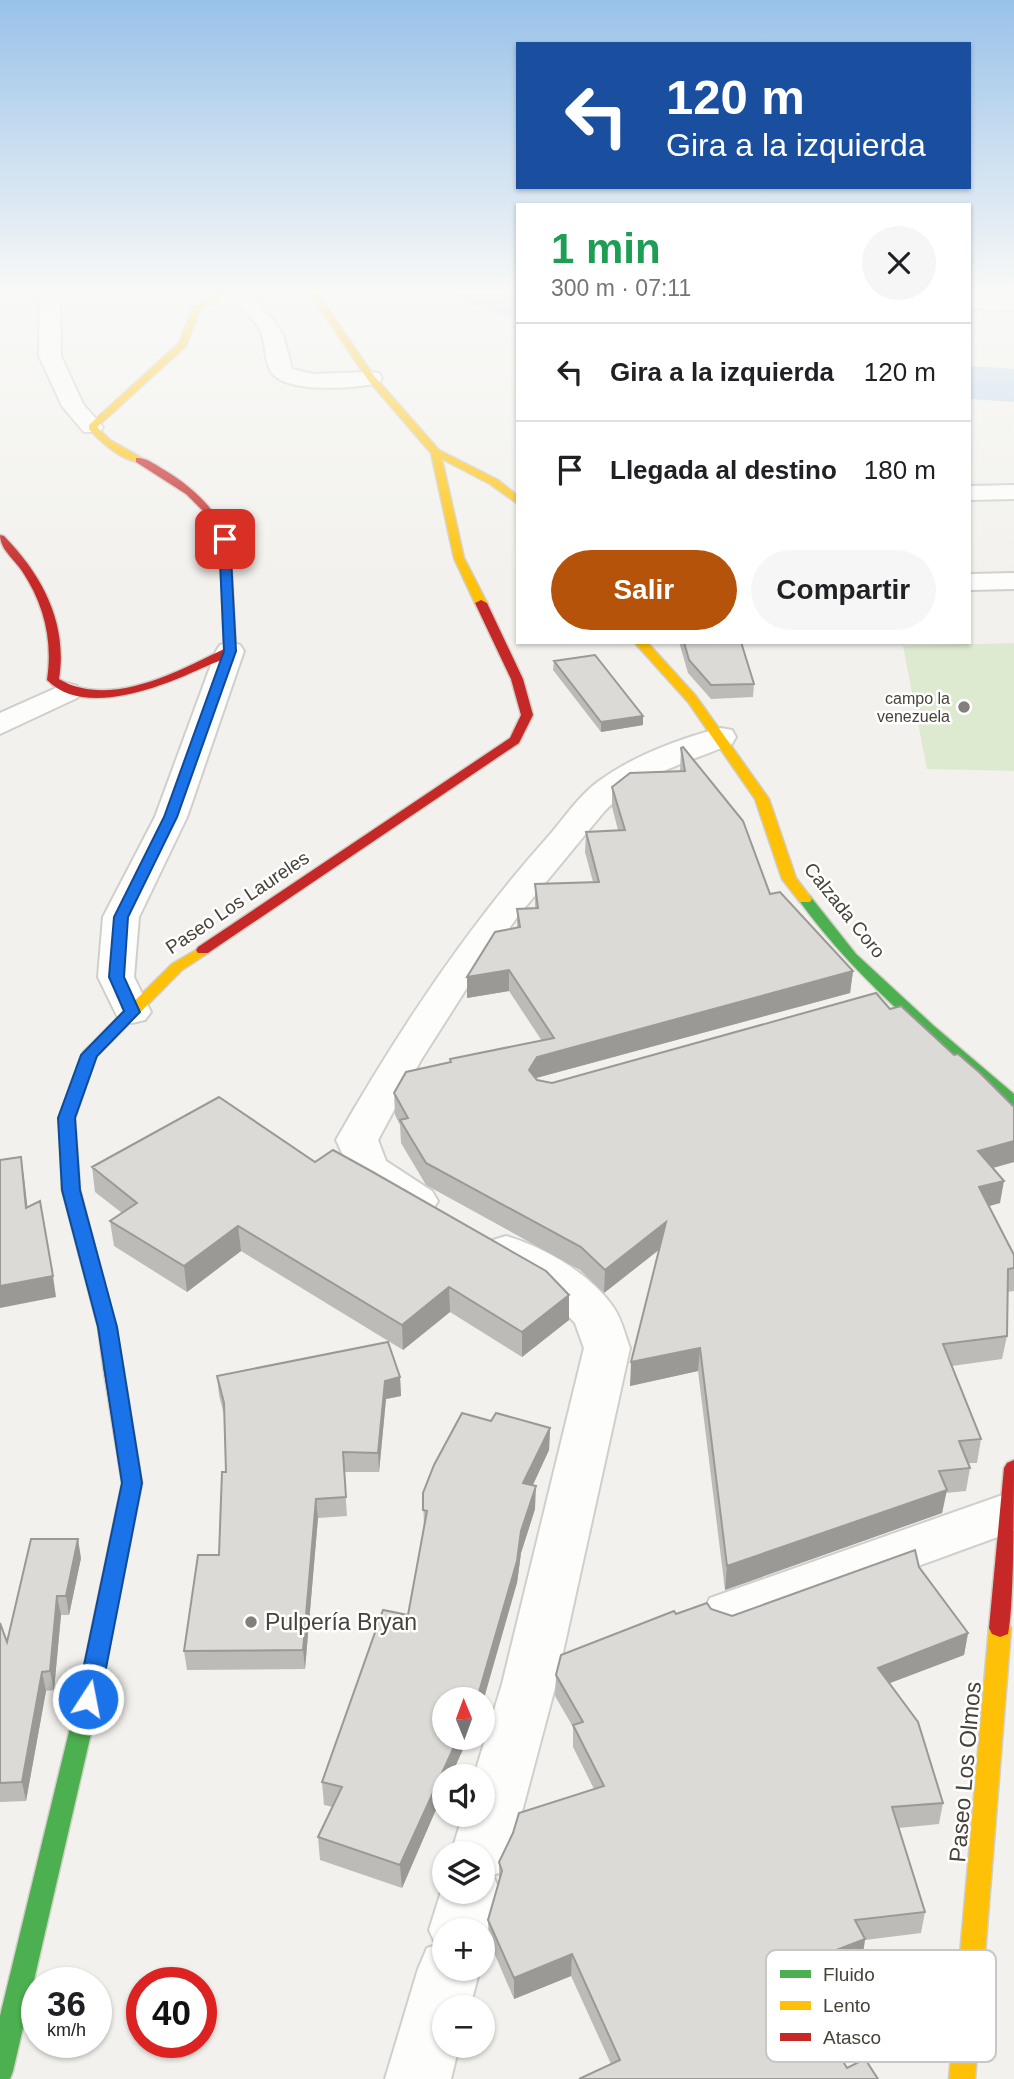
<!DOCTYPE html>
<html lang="es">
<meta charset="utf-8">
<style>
body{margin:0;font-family:Helvetica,sans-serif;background:#f6f6f6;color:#202124;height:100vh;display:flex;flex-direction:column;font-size:26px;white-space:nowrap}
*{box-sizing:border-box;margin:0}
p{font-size:23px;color:#757577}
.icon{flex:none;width:38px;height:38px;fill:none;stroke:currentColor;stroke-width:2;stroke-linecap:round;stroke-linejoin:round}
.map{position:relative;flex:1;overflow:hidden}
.panel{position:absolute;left:516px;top:203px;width:455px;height:441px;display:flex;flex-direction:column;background:#fff;border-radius:0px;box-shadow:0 2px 5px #0004}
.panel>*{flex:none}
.guide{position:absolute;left:516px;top:42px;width:455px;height:147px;border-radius:0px;box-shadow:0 2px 5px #0004;background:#1a4fa0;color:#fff;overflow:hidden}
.needle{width:46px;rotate:359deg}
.controls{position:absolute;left:432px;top:1687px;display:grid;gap:14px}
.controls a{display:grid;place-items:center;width:63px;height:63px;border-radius:50%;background:#fff;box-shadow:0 2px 5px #0004;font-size:35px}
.speed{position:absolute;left:21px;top:1967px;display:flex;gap:14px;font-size:35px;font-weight:700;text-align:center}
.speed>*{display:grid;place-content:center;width:91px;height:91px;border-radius:50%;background:#fff;box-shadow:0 2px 5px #0004;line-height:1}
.speed small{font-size:18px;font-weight:400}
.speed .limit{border:10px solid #d22;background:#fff;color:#111}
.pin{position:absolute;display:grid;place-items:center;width:60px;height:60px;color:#fff;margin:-30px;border-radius:14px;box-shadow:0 4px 10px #0006}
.me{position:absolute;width:77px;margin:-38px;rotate:11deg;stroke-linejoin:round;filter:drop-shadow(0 0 5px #0008)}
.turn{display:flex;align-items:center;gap:24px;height:147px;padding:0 35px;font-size:32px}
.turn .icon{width:91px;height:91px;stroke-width:2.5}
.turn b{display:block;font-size:49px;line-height:60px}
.round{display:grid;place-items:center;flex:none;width:74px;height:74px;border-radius:37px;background:#f6f6f6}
.overview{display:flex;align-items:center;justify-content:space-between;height:119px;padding:0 35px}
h1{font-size:42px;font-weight:800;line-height:52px;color:#1e9e55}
.cta{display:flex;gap:14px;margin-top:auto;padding:14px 35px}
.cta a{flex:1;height:80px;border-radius:42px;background:#b45309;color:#fff;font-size:28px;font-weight:800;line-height:80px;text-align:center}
.cta a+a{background:#f6f6f6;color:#202124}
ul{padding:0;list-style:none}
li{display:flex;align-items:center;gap:21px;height:98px;padding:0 35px;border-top:2px solid #e0e0e0}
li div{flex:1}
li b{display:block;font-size:26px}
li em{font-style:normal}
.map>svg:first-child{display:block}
.green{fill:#deead0}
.water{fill:#c3d8eb}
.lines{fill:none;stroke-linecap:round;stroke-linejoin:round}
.street-casing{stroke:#d0cfcb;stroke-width:4}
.fast-casing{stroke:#d0cec5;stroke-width:3}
.slow-casing{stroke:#d0cec5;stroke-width:3}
.jam-casing{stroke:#d0cec5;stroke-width:3}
.street{fill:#fdfdfc;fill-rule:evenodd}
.fast{fill:#4caf50;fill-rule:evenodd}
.slow{fill:#ffc107;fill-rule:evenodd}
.jam{fill:#c62828;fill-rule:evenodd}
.wall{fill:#bdbbb8}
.shaded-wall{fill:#9a9996}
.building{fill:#dcdad6;stroke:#9a9996;stroke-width:2}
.route{fill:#1a73e8;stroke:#114b97;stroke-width:2}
.poi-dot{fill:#848079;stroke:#fff;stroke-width:2.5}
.labels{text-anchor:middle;stroke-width:5;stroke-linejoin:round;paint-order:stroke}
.far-poi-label{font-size:16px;fill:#48433a;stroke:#fff;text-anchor:end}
.street-label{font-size:19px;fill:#48433a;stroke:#fff}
.near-poi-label{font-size:23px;fill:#48433a;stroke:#fff;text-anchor:start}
.near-street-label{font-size:23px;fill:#48433a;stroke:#fff}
.key{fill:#fff;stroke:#c8c7c4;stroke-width:2}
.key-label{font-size:19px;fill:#48433a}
</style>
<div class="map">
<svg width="1014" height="2079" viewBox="0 0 1014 2079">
<rect width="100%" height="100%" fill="#f2f1ed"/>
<path class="green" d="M1014,643V771L927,769L903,646Z"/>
<path class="water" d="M447,291H518V319L490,312Z
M970,366L1014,369V402L970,399Z"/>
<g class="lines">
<defs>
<path id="street" d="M40,291H60L61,356L83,404L103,427L100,432H84L62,406L39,356Z
M226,291H247L271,317L283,335L292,369L313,374L371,372L379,373L382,378L379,383C355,388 283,395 270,370C263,356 267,342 259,328C250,314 236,304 226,291Z
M970,297L1014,298V310L970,309Z
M1014,485V499L970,500V486Z
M1014,573V589L970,590V574Z
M230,642L240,645L244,651L187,817L139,917L134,977L151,1012L145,1020L132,1023L119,1020L98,977L103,917L155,817L216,651L220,645Z
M67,683L77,686L82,692L77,698L0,734V713Z
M721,728L732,730L736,737L732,744C687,762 637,776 603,813L518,916L470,983L421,1060L378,1140L386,1161L432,1191L438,1201L432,1211L417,1215L402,1211L353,1177L336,1140C397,1033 464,931 546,839C563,820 578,796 599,781C633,756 681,738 721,728Z
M506,1236C544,1247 591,1274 614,1308C622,1320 625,1335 630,1348L556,1684L511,1853L502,1872L493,1875L500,1892L491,1930L483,1947V1930H444V1969H480L470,2007H444V2046H459L451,2079H385L418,1969L427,1948L436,1945L429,1930L444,1882V1892H483V1853H451L463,1815H483V1776H474L502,1684L584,1348L575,1323L547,1294L490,1261L484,1251L490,1241Z
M1014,1491V1531L729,1635L710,1628L702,1613L710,1598Z"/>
<path id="fast" d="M805,895L810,896L856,954L934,1026L1014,1094V1108L1008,1107C934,1042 856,980 798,899Z
M88,1689L96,1692L99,1699L13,2071L10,2079H0V2016L77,1699L80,1692Z"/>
<path id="slow" d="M220,291H230L200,310L186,346L97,427L110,440L142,458V462C124,463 101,442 89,429V425L179,343L193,307Z
M308,291H316L374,376L439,450L498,480L518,496V504L490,484L442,459L464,558L487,603L485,605L475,603L454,558L431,453L368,380Z
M634,642H647L696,696L769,799L796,878L812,899L810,902H800L782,879L755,799L688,702Z
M203,946L210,950L208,953L182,970L96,1057L75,1118L80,1190L116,1327L123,1366L120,1371L113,1373L106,1371L103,1366L98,1327L62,1190L59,1118L83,1052L172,964Z
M1000,1619L1008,1622L1011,1628L975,2079H949L989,1628L992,1622Z"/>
<path id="jam" d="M136,458C145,457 153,463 161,468C192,486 214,507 230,539L236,651C227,659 213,663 202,668C161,687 84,718 47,680C53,640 44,604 22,571C14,559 0,549 0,535L4,536C42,575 68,623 59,679C109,709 177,672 224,649L220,539L206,514L186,494L136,462Z
M481,600L487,603L523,679L533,715L519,743L208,953H198L196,950L198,947L510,738L521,715L511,679L475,603Z
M113,1359L120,1361L123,1366L142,1483L99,1699L96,1706L88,1709L80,1706L77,1699L122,1483L103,1366L106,1361Z
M1014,1460C1014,1495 1014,1609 1008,1634L1000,1637L992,1634L989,1628L1004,1468L1007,1463Z"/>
</defs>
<use href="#street" class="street-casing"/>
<use href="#fast" class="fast-casing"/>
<use href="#slow" class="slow-casing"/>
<use href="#jam" class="jam-casing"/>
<use href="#street" class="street"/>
<use href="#fast" class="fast"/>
<use href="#slow" class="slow"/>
<use href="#jam" class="jam"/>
</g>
<path class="wall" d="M679,642H741L754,684L753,697L711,699L688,673Z
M554,661L643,716V725L601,732L553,670Z
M681,748L770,894L853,971L850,993L536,1078L537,1080L552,1083L890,1009L954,1055L1014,1107V1162L993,1168L1000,1203L989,1206L1014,1255V1291L1007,1292V1336L1002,1359L952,1366L981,1439L977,1463H969L970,1468L966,1491L946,1493L942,1513L725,1590L698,1371L630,1386L660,1249L604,1293L580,1270L426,1185L401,1143L400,1125L395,1115L394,1093L450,1063V1059L542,1041L509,991L467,998L517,928V909L535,908V884L593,882L585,852L586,832L618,830L612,807V787L680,771Z
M315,1162L569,1295V1320L522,1357L450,1312L403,1350L241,1251L187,1292L114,1246L110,1221L122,1213L95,1192L92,1167Z
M217,1376L400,1377L401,1396L386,1399L379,1472H344L347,1516L318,1518L305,1669L187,1670L184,1651L219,1555L226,1472L224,1415L219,1395Z
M491,1421L550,1428L549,1450L533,1485L535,1509L521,1553L517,1583L444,1699V1738H468L451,1776H444V1791L402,1888L320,1860L318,1837L333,1807L324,1805L322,1782L408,1615L424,1529L423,1493Z
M81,1558L69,1615H61L54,1690L46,1691L26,1801L0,1802V1623L7,1642Z
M919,1567L968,1633L964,1655L890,1683L943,1803L939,1824L899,1828L925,1912L921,1933L865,1940L862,1960L797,1985L847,2068L878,2079L611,2064L571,1976L514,1999L489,1941L488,1920L499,1882V1862L594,1789L573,1747V1727L555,1696L556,1675L676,1614L711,1609L732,1616Z"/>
<path class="shaded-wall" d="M643,716V725L601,732V722Z
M509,970V991L467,998V977Z
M853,971L850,993L536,1078L529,1070L537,1057Z
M1014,1141V1162L974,1173L978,1151Z
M21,1157L24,1177L30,1229L26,1208Z
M1004,1181L1000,1203L975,1210L979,1187Z
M666,1222L665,1245L604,1293L605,1270Z
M238,1226L241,1251L187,1292L184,1266Z
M53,1276L56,1297L0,1308V1286Z
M449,1287L450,1312L403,1350L402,1325Z
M569,1295V1320L522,1357V1332Z
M700,1348L698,1371L630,1386L631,1362Z
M400,1377L401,1396L386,1399L379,1472L378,1453L385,1381Z
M550,1428L549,1450L523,1506V1483Z
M536,1486L535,1509L521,1553L517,1583L483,1702V1699H477L521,1531Z
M947,1490L942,1513L725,1590L727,1566Z
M316,1499L318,1518L305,1669L303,1650Z
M78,1539L81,1558L69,1615L66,1596Z
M57,1596L61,1615L54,1690L50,1671Z
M968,1633L964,1655L874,1689L878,1668Z
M42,1672L46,1691L26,1801L22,1782Z
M458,1738H468L451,1776H444V1791L402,1888L400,1865Z
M865,1939L862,1960L784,1991L787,1969Z
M572,1954L571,1976L514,1999V1978Z"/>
<path class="building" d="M684,642H741L754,684L711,685L689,660Z
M595,655L643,716L601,722L554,661Z
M683,747L743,821L770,894L780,892L853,971L537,1057L529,1070L537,1080L552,1083L876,993L890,1009L901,1006L954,1055L958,1054L980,1073L1014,1107V1141L978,1151L1004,1181L979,1187L1014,1255V1268L1008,1269L1007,1336L943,1344L981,1439L959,1441L970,1468L939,1471L947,1490L727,1566L700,1348L631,1362L666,1222L605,1270L581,1247L426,1163L400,1120L408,1118L394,1093L406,1072L451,1062L450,1059L554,1038L509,970L467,977L495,932L520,927L517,909L538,908L535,884L599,882L586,832L625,830L612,787L630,773L685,771L681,748Z
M219,1097L315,1162L333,1150L371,1171L546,1271L569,1295L522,1332L449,1287L402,1325L238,1226L184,1266L110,1221L137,1203L92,1167Z
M21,1157L26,1208L40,1201L53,1276L0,1286V1160Z
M388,1342L400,1377L385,1381L378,1453L343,1452L346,1497L316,1499L303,1650L184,1651L198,1555H219L222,1472H226L224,1403L217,1376Z
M462,1413L491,1421L496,1413L550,1428L523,1483L536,1486L521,1531L517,1561L477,1699H444V1738H458L400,1865L318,1837L342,1787L322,1782L383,1610L408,1615L427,1511L423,1510V1493L434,1465Z
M31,1539H78L66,1596H57L50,1671L42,1672L22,1782L0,1783V1623L7,1642Z
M915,1550L919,1567L968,1633L878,1668L918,1722L943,1803L892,1807L925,1912L855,1920L865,1939L787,1969L847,2068L865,2059L878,2079H579L620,2060L572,1954L514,1978L488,1920L502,1871L499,1862L513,1833L519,1813L604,1786L573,1725L583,1722L556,1675L561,1655L674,1611L676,1614L707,1603L711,1609L732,1616Z"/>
<linearGradient id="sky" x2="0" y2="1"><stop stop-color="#99c2e9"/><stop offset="0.5" stop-color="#f9f9f7"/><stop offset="1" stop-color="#f9f9f7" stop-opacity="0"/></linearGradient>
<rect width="1014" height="582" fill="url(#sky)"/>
<path class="route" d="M225,536L230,539L236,651L177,817L128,917L124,977L140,1012L97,1056L75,1118L80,1190L117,1327L142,1483L100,1699L96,1706L88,1709L80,1706L77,1699L122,1483L98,1327L62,1190L58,1118L81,1055L124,1011L109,977L114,917L164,817L224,651L219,539Z"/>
<g class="poi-dot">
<circle cx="964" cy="707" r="7"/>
<circle cx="251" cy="1622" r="7"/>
</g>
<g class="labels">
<g class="far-poi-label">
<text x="950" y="704">campo la<tspan x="950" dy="18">venezuela</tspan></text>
</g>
<g class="street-label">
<text transform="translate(237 902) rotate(-34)" y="7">Paseo Los Laureles</text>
<text transform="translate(845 910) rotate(51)" y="7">Calzada Coro</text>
</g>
<g class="near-poi-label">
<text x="265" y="1630">Pulpería Bryan</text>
</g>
<g class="near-street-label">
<text transform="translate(965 1772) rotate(-85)" y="8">Paseo Los Olmos</text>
</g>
</g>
<rect x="766" y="1950" width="230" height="112" rx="10" class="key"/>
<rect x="780" y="1970" width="31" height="8" fill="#4caf50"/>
<rect x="780" y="2001" width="31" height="9" fill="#ffc107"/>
<rect x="780" y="2033" width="31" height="8" fill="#c62828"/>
<g class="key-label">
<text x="823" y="1981">Fluido</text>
<text x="823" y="2012">Lento</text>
<text x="823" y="2044">Atasco</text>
</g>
</svg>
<div class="controls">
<a><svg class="needle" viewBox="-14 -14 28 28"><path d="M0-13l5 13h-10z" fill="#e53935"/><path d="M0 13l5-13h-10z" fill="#757577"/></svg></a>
<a><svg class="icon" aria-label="sound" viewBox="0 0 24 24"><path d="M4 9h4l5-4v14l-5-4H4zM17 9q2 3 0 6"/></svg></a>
<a><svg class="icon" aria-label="layers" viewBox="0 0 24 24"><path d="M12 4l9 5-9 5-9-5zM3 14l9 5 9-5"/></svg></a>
<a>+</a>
<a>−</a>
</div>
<div class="speed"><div>36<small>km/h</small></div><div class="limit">40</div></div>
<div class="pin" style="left:225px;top:539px;background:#d93025"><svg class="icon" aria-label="arrive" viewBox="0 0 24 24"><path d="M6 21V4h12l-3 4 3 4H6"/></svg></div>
<svg class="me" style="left:88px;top:1699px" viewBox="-20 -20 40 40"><circle r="17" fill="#1a73e8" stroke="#fff" stroke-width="3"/><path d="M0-11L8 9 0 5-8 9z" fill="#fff"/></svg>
<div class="guide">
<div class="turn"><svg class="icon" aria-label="left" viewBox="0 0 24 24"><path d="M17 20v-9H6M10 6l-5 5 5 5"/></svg><div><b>120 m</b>Gira a la izquierda</div></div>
</div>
<section class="panel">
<div class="overview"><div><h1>1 min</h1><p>300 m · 07:11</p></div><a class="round"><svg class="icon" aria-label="close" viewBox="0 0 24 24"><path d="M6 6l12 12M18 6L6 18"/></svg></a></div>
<ul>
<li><svg class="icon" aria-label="left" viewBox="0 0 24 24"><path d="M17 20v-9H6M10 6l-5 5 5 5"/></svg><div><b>Gira a la izquierda</b></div><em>120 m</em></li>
<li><svg class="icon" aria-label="arrive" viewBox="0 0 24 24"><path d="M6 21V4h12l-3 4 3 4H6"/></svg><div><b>Llegada al destino</b></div><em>180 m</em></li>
</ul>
<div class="cta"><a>Salir</a><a>Compartir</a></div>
</section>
</div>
